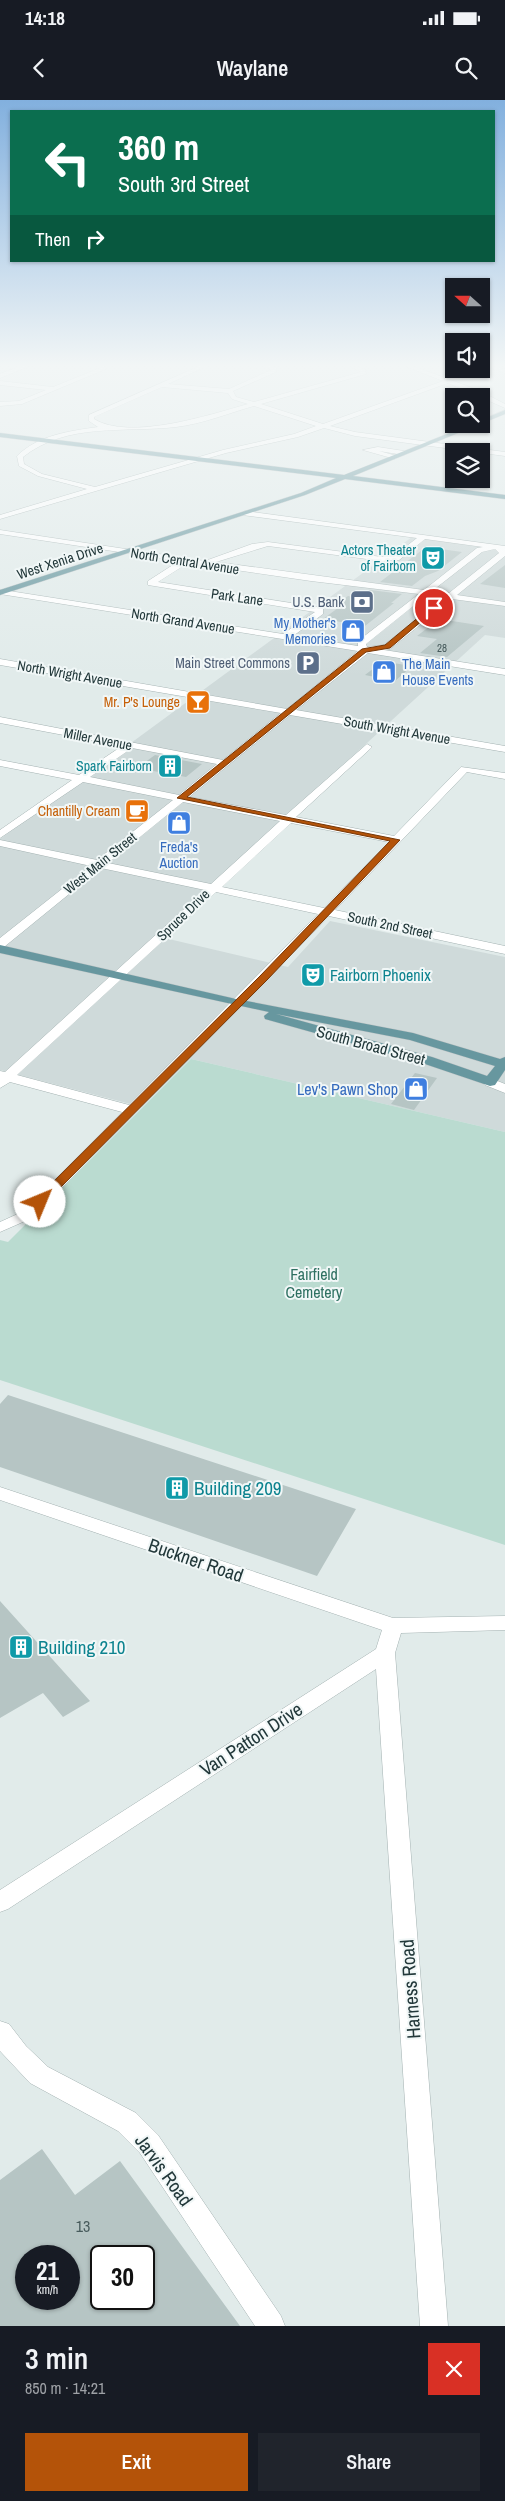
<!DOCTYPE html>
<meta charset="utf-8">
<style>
body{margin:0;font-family:"Archivo Narrow",sans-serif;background:#20242c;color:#f1f3f6;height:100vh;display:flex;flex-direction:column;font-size:19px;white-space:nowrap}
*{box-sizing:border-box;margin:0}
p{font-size:16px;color:#9ea1a6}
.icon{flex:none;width:28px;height:28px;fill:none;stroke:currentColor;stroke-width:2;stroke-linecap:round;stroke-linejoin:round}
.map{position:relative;height:2226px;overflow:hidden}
.drawer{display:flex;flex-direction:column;background:#171b24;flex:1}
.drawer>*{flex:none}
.banner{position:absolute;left:10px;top:10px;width:485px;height:152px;border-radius:0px;box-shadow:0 1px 4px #0004;background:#0b6e4f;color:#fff;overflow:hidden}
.needle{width:32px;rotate:291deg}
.controls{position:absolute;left:445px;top:178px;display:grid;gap:10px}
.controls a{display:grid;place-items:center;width:45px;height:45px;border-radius:0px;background:#171b24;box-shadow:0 1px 4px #0004;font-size:25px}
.speed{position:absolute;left:15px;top:2145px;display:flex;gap:10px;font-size:25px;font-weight:700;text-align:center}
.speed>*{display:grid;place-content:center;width:65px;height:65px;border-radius:50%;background:#171b24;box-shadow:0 1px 4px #0004;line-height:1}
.speed small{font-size:12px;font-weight:400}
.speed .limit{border:2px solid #111;border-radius:8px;background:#fff;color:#111}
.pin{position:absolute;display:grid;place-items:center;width:42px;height:42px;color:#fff;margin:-21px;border:2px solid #fff;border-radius:50%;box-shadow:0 1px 5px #0007}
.me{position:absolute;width:55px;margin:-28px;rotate:45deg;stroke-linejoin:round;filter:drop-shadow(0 0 4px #0008)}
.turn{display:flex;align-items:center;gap:18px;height:105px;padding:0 25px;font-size:22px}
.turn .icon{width:65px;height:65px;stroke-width:2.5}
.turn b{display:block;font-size:35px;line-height:42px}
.then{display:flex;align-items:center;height:48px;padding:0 25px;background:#0003;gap:10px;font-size:19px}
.round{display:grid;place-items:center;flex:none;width:52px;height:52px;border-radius:0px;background:#20242c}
.summary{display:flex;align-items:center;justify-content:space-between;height:85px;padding:0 25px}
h1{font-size:30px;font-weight:600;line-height:38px}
.primary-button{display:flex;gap:10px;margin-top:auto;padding:10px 25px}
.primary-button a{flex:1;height:58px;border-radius:0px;background:#b45309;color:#fff;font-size:20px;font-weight:600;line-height:58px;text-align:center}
.primary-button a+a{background:#20242c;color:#f1f3f6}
.status{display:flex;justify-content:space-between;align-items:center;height:35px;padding:0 25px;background:#171b24;direction:ltr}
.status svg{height:14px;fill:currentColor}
header{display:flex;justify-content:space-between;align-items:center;height:65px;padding:0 25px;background:#171b24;font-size:22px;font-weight:600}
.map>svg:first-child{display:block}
.built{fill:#cfdada}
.green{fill:#badbd0}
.building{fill:#b6c5c4;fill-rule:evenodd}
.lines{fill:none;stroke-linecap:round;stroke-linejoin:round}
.minor-casing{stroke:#a4b2b2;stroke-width:1}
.major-casing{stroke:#c1c7c8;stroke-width:1}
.minor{fill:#fff;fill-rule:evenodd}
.major{fill:#67979f;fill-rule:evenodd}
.route{fill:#b45309;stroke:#753606}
.labels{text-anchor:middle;stroke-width:4;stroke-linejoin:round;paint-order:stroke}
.far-number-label{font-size:11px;fill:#475b5c}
.far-culture-label{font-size:14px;fill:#0d838f;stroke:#f1f7f7;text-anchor:end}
.far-street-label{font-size:14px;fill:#22383a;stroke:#f1f7f7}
.far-service-label{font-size:14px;fill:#4e5e75;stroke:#f1f7f7;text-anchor:end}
.far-shop-label{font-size:14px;fill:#366cbe;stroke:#f1f7f7;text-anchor:end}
.far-food-label{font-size:14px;fill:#c56008;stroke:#f1f7f7;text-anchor:end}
.culture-label{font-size:16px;fill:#0d838f;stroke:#f1f7f7;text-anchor:start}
.street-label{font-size:16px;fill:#22383a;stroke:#f1f7f7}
.shop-label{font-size:16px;fill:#366cbe;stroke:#f1f7f7;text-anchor:end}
.park-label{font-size:16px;fill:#2e7061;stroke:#f1f7f7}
.near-number-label{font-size:16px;fill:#475b5c}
.near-culture-label{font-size:19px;fill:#0d838f;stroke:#f1f7f7;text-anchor:start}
.near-street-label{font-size:19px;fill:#22383a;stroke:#f1f7f7}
</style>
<div class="status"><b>14:18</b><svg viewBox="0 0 49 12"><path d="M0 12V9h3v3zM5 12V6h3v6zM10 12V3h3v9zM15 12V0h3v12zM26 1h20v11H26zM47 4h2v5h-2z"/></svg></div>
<header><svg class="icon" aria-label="back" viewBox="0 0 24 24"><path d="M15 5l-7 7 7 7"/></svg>Waylane<svg class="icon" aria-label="search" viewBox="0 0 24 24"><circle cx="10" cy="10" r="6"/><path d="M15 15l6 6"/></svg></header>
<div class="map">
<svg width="505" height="2226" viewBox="0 0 505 2226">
<rect width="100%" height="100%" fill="#e1ebea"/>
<path class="built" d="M412,437L505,451V538L485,535L156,836L288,867L330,821L505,857V1032L191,959L142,1007L0,970V739Z"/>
<path class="green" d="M191,959L505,1032V1445L0,1280V1140L8,1142Z"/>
<path class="building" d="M426,447L462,452L438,471L425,476L412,486L380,482Z
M505,465V488L480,484Z
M370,490L402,494L391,503H394L365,526L323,519L338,508L332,507L348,496L360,498Z
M439,519L465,523L484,526L447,557L420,553L437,539L417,536Z
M383,563H393L412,566L395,581L365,575L379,564Z
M155,655L202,664L186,677L137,668Z
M415,973L437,978L414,1010L391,1004Z
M8,1295L356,1409L317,1476L0,1367V1304Z
M0,1501L90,1601L63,1617L43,1593L0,1618Z
M42,2049L75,2095L120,2061L240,2226H0V2080ZM26,2156H69V2199H26ZM101,2156H144V2199H101Z"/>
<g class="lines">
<defs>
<path id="minor" d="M24,265H32L0,278V274Z
M94,265H102L108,268L22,304L0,306V302L19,301L46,290L0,285V281L53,287L100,268Z
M202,265H209L168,284L229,289L271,270L263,265L276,267V272L233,291L236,297L254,302L361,272L348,265L365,269L366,274L261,304L323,324L443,281L402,265H410L478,290L505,304V308L448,283L330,326L355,332L505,352V356L355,336L324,328L298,337L226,353L0,419V415L87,389L38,376L19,366L17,356C38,335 70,331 98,327L89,321V315ZM162,287L228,293L232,299L248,304C209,315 130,341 94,319V317ZM254,306L316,326L294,334L223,350L95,387L42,374L24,364L23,357C67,322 124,333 176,327C202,324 229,313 254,306Z
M484,265L505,269V273L485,266Z
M378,347L404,351L407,353L404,355L379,351L397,356L395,359L363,350Z
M245,411L505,446V456L457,495L505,502V506L452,499L390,549L384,550L505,569V575L368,553L296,610L505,646V652L290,615L189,697L286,715L367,644L372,647L370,649L296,717L394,736L461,667L505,673V679L467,672L335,810L505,846V854L329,816L32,1118L0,1132V1122L22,1112L122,1012L10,982L0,988V971L5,972L205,790L101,768L4,847L0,848V838L91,766L0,746V740L97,760L173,700L83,682L0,738V730L72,680L0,666V660L79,675L122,646L0,623V617L223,660L281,613L0,565V559L287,609L358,551L0,494V490H3L283,534L315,512L148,485V481L179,461L0,434V430L205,461L252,444L268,442L382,457L394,456L417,438L242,415ZM425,439L483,447L477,448L424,490L216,462L268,446L382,461L399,460ZM495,449L499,453L449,493L432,491L482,452ZM188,463L311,481L419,494L358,541V546L293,536L323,514V508L158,482ZM427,495L443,498L384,545L367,547L366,544ZM132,648L217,664L179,695L90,677ZM183,702L280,721L211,784L108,763ZM291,723L389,742L324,808L222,787ZM216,792L318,814L129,1005L17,975Z
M490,978L505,984V993L485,985L483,982L485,979Z
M0,1387L393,1518L505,1516V1530L401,1533L395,1553L448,2226H420L376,1569L8,1809L0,1812V1790L376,1549L382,1530L0,1400Z
M0,1921L9,1924L26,1946L48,1967L136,2013L158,2035L281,2216L285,2226H255L140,2053L118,2031L30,1983L0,1951Z"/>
<path id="major" d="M505,310V314L483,323L480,324L481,320Z
M472,324H480L353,376L505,395V399L345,379L305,395L0,495V490L301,393L336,378L0,337V333L344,375Z
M0,845L236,899L413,933L500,959L505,957V970L495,985L490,986L422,963L265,919L264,916L269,912L0,853ZM276,914L410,940L495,966L487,976L432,957Z"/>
</defs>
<use href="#minor" class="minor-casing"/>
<use href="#major" class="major-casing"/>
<use href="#minor" class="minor"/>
<use href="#major" class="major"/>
</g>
<linearGradient id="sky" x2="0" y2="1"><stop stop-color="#82b0de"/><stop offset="0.46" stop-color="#f2f6f6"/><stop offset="1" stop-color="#f2f6f6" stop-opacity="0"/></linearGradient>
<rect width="505" height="577" fill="url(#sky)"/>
<path class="route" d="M432,506L437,508L390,548L366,552L187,697L400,740L267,880L44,1104H36V1099L260,876L390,741L177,698L362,549L385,545Z"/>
<defs>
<symbol id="theatre-square" viewBox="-11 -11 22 22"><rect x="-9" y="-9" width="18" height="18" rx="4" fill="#0f9aa8" stroke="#f1f7f7"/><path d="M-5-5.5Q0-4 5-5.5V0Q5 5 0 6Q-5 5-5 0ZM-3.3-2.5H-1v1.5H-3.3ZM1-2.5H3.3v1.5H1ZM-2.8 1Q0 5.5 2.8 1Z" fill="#fff"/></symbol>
<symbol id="bank-square" viewBox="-11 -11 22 22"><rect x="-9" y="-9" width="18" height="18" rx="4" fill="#5c6f8a" stroke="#f1f7f7"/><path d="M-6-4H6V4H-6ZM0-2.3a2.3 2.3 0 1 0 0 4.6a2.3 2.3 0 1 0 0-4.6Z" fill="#fff"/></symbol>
<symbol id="shop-square" viewBox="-11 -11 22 22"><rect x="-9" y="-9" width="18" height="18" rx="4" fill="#3f7fe0" stroke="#f1f7f7"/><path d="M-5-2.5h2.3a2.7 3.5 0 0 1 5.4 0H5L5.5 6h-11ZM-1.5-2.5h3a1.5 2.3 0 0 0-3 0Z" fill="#fff"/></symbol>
<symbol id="parking-square" viewBox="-11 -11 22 22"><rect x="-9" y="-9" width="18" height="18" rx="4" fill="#5c6f8a" stroke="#f1f7f7"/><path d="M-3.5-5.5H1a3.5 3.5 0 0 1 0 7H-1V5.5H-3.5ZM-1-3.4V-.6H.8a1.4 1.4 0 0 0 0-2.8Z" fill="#fff"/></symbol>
<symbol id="bar-square" viewBox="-11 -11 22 22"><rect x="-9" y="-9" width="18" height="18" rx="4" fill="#e8710a" stroke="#f1f7f7"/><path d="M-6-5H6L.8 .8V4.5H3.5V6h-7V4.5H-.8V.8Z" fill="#fff"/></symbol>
<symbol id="building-square" viewBox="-11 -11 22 22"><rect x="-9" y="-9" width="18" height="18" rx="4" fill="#0f9aa8" stroke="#f1f7f7"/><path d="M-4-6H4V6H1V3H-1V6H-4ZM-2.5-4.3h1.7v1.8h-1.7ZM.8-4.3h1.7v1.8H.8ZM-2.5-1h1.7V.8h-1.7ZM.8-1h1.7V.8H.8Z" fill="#fff"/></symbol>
<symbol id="cafe-square" viewBox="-11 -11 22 22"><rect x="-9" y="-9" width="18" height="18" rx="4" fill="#e8710a" stroke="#f1f7f7"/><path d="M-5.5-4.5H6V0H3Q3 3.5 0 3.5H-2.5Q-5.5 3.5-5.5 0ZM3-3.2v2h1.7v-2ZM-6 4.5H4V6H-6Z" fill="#fff"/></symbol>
</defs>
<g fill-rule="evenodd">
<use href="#theatre-square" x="419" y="444" width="28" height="28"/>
<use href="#bank-square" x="348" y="488" width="28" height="28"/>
<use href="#shop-square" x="339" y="517" width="28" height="28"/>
<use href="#parking-square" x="294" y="549" width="28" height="28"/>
<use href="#shop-square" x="370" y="558" width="28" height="28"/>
<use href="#bar-square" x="184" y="588" width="28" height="28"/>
<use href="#building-square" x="156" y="652" width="28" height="28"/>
<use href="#cafe-square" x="123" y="697" width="28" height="28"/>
<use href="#shop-square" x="165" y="709" width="28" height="28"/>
<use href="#theatre-square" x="299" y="861" width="28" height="28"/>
<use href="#shop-square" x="402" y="975" width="28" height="28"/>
<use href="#building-square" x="163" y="1374" width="28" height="28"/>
<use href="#building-square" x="7" y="1533" width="28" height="28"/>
</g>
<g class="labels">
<g class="far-number-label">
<text x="442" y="552">28</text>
</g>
<g class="far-culture-label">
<text x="416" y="455">Actors Theater<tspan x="416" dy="16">of Fairborn</tspan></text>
<text x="152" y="671">Spark Fairborn</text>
</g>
<g class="far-street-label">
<text transform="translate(60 461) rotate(-18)" y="5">West Xenia Drive</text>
<text transform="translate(185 461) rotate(9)" y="5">North Central Avenue</text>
<text transform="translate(237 497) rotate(8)" y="5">Park Lane</text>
<text transform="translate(183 521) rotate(9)" y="5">North Grand Avenue</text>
<text transform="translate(70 574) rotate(10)" y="5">North Wright Avenue</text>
<text transform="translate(397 630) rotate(10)" y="5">South Wright Avenue</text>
<text transform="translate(98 639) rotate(11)" y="5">Miller Avenue</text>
<text transform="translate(100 763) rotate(-39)" y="5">West Main Street</text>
<text transform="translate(183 815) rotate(-44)" y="5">Spruce Drive</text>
<text transform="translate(390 825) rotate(12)" y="5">South 2nd Street</text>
</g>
<g class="far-service-label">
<text x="344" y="507">U.S. Bank</text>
<text x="290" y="568">Main Street Commons</text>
</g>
<g class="far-shop-label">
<text x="336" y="528">My Mother's<tspan x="336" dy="16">Memories</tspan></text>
<text x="402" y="569" text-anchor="start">The Main<tspan x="402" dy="16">House Events</tspan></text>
<text x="179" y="752" text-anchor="middle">Freda's<tspan x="179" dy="16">Auction</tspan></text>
</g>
<g class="far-food-label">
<text x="180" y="607">Mr. P's Lounge</text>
<text x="120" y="716">Chantilly Cream</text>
</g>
<g class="culture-label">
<text x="330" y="881">Fairborn Phoenix</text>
</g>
<g class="street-label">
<text transform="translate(371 945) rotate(15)" y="6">South Broad Street</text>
</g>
<g class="shop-label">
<text x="398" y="995">Lev's Pawn Shop</text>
</g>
<g class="park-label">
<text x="314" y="1180">Fairfield<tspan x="314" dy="18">Cemetery</tspan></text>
</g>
<g class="near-number-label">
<text x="83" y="2132">13</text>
</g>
<g class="near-culture-label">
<text x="194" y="1395">Building 209</text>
<text x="38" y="1554">Building 210</text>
</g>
<g class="near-street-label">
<text transform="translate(196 1460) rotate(19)" y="7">Buckner Road</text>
<text transform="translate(251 1639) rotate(-33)" y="7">Van Patton Drive</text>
<text transform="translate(410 1889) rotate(-94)" y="7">Harness Road</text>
<text transform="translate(164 2070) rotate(54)" y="7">Jarvis Road</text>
</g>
</g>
</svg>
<div class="controls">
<a><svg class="needle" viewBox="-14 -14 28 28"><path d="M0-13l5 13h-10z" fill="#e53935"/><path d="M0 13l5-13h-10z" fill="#9ea1a6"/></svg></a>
<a><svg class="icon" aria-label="sound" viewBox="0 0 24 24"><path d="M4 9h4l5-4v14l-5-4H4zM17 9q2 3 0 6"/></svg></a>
<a><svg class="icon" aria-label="search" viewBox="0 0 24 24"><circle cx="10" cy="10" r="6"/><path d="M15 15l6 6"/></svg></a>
<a><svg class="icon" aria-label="layers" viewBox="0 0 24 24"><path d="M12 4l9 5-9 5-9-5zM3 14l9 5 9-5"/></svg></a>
</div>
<div class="speed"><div>21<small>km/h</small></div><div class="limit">30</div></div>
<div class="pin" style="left:434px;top:508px;background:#d93025"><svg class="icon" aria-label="arrive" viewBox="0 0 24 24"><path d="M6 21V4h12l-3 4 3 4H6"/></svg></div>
<svg class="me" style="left:40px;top:1102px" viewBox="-20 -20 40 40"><circle r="19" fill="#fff"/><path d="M0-13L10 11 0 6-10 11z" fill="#b45309"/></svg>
<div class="banner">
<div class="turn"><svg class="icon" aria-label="left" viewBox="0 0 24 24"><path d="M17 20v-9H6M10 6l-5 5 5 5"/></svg><div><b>360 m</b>South 3rd Street</div></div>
<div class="then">Then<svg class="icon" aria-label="right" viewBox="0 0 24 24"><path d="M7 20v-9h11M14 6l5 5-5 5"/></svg></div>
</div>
</div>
<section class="drawer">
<div class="summary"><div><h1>3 min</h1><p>850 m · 14:21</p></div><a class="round" style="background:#d93025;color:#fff"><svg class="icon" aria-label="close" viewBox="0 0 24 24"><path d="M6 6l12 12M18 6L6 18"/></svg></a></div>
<div class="primary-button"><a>Exit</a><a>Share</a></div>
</section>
